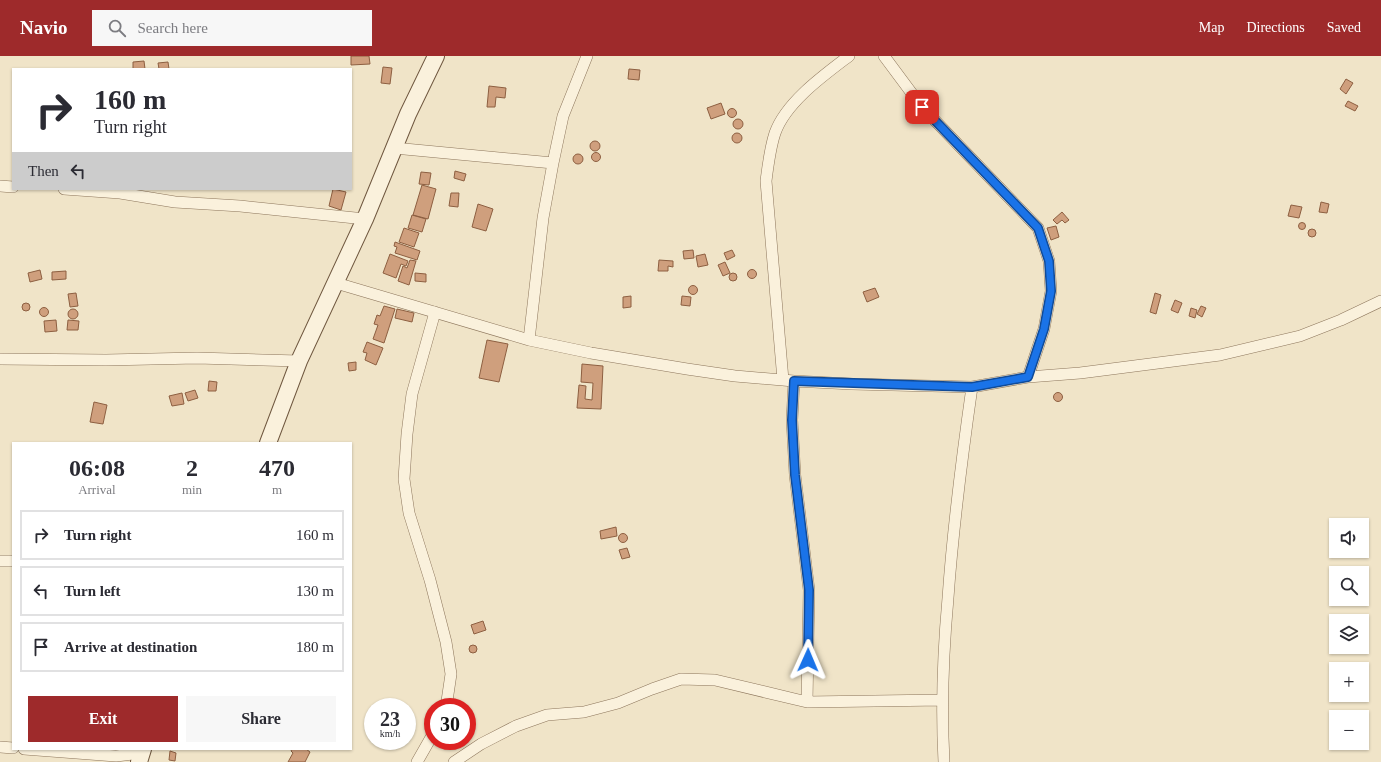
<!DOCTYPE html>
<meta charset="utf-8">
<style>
body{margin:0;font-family:Georgia,serif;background:#f7f7f7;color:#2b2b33;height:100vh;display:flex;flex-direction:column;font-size:15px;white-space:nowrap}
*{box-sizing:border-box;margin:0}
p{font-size:13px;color:#7c7c81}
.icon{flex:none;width:22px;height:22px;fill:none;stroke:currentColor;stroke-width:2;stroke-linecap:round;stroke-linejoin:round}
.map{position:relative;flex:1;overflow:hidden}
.drawer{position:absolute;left:12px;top:386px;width:340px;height:308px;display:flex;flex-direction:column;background:#fff;border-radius:0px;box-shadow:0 1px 3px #0004}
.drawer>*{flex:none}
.top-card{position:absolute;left:12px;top:12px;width:340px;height:122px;border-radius:0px;box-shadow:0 1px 3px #0004;background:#fff;color:#2b2b33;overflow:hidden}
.controls{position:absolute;left:1329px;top:462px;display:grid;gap:8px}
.controls a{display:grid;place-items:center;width:40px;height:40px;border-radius:0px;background:#fff;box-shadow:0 1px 3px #0004;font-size:20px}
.speed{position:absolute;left:364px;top:642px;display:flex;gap:8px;font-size:20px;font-weight:700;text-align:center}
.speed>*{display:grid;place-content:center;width:52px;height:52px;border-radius:50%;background:#fff;box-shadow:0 1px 3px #0004;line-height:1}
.speed small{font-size:10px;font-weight:400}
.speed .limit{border:6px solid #d22;background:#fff;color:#111}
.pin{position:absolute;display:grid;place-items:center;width:34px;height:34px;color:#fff;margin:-17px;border-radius:8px;box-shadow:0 2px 6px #0006}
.me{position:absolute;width:44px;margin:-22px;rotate:1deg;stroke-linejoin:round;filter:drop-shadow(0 0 3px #0008)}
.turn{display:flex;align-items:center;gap:14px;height:84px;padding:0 16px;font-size:18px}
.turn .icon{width:52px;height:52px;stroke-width:2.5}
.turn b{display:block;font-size:28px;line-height:34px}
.then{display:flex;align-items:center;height:38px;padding:0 16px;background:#0003;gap:8px;font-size:15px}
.eta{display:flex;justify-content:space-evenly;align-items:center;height:68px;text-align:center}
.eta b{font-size:24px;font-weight:800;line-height:28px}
.button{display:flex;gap:8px;margin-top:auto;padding:8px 16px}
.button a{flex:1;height:46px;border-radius:0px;background:#9e2a2b;color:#fff;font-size:16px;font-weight:800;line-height:46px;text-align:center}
.button a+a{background:#f7f7f7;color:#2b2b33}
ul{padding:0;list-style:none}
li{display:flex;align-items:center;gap:12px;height:50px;margin:0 8px 6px;padding:0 8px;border:2px solid #e1e1e2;border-radius:0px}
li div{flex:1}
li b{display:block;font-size:15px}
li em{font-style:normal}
header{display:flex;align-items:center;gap:24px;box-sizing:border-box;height:56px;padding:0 20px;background:#9e2a2b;color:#fff}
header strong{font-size:19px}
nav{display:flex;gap:22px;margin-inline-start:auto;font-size:14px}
.search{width:280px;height:36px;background:#f7f7f7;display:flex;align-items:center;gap:10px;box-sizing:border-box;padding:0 14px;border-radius:0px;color:#7c7c81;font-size:15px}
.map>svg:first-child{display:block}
.building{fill:#cf9f7d;stroke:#8d5f41}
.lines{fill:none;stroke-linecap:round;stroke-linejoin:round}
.minor-casing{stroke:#8d765c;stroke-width:12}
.secondary-casing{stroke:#6f573f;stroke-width:18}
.minor{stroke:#faf1dc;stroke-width:11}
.secondary{stroke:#faf1dc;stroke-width:16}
.route-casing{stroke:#114b97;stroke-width:10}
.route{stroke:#1a73e8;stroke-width:7}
</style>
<header>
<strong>Navio</strong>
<div class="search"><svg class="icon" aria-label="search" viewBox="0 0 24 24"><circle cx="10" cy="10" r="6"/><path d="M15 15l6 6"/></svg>Search here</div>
<nav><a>Map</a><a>Directions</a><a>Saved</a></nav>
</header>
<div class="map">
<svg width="1381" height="706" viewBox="0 0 1381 706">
<rect width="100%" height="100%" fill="#f0e4c8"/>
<path class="building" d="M351,0H369L370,8L351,9Z
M144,5L145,13H133V6Z
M168,6L169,13H159L158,7Z
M383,11L392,12L390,28L381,27Z
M629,13L640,14L639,24L628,23Z
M1346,23L1353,27L1346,38L1340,33Z
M489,30L506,32L505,42L496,41L495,51H487Z
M1348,45L1358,50L1355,55L1345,50Z
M721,47L725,58L711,63L707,52Z
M727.5 57a4.5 4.5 0 1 1 9 0a4.5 4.5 0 1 1-9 0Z
M733 68a5 5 0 1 1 10 0a5 5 0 1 1-10 0Z
M732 82a5 5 0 1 1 10 0a5 5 0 1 1-10 0Z
M590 90a5 5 0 1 1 10 0a5 5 0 1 1-10 0Z
M591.5 101a4.5 4.5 0 1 1 9 0a4.5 4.5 0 1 1-9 0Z
M573 103a5 5 0 1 1 10 0a5 5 0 1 1-10 0Z
M455,115L466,118L464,125L454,122Z
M421,116L431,117L429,129L419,128Z
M422,129L436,133L428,163L413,159Z
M333,133L346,136L341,154L329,150Z
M451,137H459L458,151L449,150Z
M1321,146L1329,148L1327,157L1319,156Z
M478,148L493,153L486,175L472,171Z
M1291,149L1302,151L1299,162L1288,160Z
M1062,156L1069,164L1065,167L1062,164L1057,168L1053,164Z
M412,159L426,163L422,176L408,172Z
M1298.5 170a3.5 3.5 0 1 1 7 0a3.5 3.5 0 1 1-7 0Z
M1056,170L1059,181L1051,184L1047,172Z
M404,172L419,177L414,191L399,186Z
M1308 177a4 4 0 1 1 8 0a4 4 0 1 1-8 0Z
M395,186L420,195L417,204L395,197L397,191L394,190Z
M693,194L694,202L684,203L683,195Z
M732,194L735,200L727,204L724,197Z
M390,198L408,205L406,210L401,208L396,222L383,217Z
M705,198L708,209L698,211L696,200Z
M410,204L416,205L409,229L398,225L403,210L407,212Z
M659,204L673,205V211L668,210V215H658Z
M725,206L730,217L723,220L718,209Z
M747.5 218a4.5 4.5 0 1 1 9 0a4.5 4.5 0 1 1-9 0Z
M40,214L42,223L30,226L28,217Z
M66,215V223L52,224V216Z
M415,217L426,218V226L415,225Z
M729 221a4 4 0 1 1 8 0a4 4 0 1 1-8 0Z
M688.5 234a4.5 4.5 0 1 1 9 0a4.5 4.5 0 1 1-9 0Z
M875,232L879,241L867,246L863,236Z
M76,237L78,250L70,251L68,238Z
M1155,237L1161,239L1156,258L1150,256Z
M631,240V251L623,252V241Z
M682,240L691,241L690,250L681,249Z
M1175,244L1182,247L1178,257L1171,254Z
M22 251a4 4 0 1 1 8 0a4 4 0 1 1-8 0Z
M384,250L395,253L384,287L373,283L378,269L374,268L377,259L380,260Z
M1201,250L1206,252L1202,261L1197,258Z
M39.5 256a4.5 4.5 0 1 1 9 0a4.5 4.5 0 1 1-9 0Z
M1191,252L1197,254L1195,262L1189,260Z
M397,253L414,257L412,266L395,262Z
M68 258a5 5 0 1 1 10 0a5 5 0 1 1-10 0Z
M56,264L57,275L45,276L44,265Z
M68,264L79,265L78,274H67Z
M487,284L508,288L499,326L479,322Z
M367,286L383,292L376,309L365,304L367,297L363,296Z
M356,306V314L349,315L348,307Z
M582,308L603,310L601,353L577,352L579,329L586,330L585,343L592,344L593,327L581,326Z
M209,325L217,326L216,335H208Z
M195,334L198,342L188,345L185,337Z
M1053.5 341a4.5 4.5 0 1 1 9 0a4.5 4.5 0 1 1-9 0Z
M182,337L184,348L172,350L169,340Z
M94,346L107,349L103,368L90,366Z
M616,471L617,480L601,483L600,475Z
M618.5 482a4.5 4.5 0 1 1 9 0a4.5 4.5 0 1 1-9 0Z
M627,492L630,501L622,503L619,494Z
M483,565L486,574L474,578L471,569Z
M469 593a4 4 0 1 1 8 0a4 4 0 1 1-8 0Z
M390,644L395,648L399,645L402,648L398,651H389L386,648Z
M292,693H306L310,696L305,706H288L293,697L291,695Z
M170,695L176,697L175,705L169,704Z"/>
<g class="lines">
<defs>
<path id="minor" d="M884,0L922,51L1038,172L1049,205L1051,235L1044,273L1028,321
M394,92L553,107
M0,130L13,131
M64,133L120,137L175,146L240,150L365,163
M336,227L529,284L591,297L687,313L735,320L794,325L852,328L972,331L1028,321L1080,317L1220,299L1300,280L1341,264L1381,245
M435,256L412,338L407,378L404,423L409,457L430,524L446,586L451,618L447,645L445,651
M529,284L543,162L553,107L563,60L587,0
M0,303L106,304L197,302L299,305
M783,324L766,125C768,109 770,92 775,77C786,46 824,19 849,0
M794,325L792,364L795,419L809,534L807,646
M0,505H13
M0,691L13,692
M24,693L116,700L141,697
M417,706L433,678
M454,706L481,688L516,670L547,659L584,656L618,647L652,633L681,623L715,624L807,646L942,644
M944,706C941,651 943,597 948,542C953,471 962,401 972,331"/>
<path id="secondary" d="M268,387L299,305L365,163L408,58L436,0
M139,706L143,693"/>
</defs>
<use href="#minor" class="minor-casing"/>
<use href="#secondary" class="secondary-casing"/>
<use href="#minor" class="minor"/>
<use href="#secondary" class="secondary"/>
</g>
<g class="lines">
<defs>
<path id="route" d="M808,604L809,534L795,419L792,364L794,325L972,331L1028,321L1044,273L1051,235L1049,205L1038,172L922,51"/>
</defs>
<use href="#route" class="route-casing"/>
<use href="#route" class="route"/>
</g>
</svg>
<div class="controls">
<a><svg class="icon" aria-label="sound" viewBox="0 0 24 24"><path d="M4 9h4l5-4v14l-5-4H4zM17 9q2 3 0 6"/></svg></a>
<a><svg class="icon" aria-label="search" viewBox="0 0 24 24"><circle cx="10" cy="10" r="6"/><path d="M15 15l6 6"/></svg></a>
<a><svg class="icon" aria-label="layers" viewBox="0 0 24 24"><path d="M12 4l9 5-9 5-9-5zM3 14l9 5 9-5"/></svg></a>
<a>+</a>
<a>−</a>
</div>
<div class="speed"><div>23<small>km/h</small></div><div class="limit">30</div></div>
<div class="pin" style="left:922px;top:51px;background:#d93025"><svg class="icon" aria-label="arrive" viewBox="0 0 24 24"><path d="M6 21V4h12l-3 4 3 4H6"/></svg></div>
<svg class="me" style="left:808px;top:604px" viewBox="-20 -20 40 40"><path d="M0-17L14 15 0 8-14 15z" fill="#1a73e8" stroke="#fff" stroke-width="4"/></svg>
<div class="top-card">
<div class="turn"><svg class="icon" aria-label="right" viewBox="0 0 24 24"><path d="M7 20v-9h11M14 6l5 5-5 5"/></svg><div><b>160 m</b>Turn right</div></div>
<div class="then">Then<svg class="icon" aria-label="left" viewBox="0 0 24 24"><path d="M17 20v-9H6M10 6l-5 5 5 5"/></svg></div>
</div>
<section class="drawer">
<div class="eta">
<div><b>06:08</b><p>Arrival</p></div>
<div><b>2</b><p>min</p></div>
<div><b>470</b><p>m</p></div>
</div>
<ul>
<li><svg class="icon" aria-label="right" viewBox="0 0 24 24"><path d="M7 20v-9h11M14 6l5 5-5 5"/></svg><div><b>Turn right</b></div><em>160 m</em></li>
<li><svg class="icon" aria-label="left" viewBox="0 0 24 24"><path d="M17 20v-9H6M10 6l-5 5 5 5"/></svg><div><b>Turn left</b></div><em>130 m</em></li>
<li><svg class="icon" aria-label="arrive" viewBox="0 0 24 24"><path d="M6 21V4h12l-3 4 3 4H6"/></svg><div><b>Arrive at destination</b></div><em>180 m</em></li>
</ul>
<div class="button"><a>Exit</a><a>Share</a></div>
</section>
</div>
